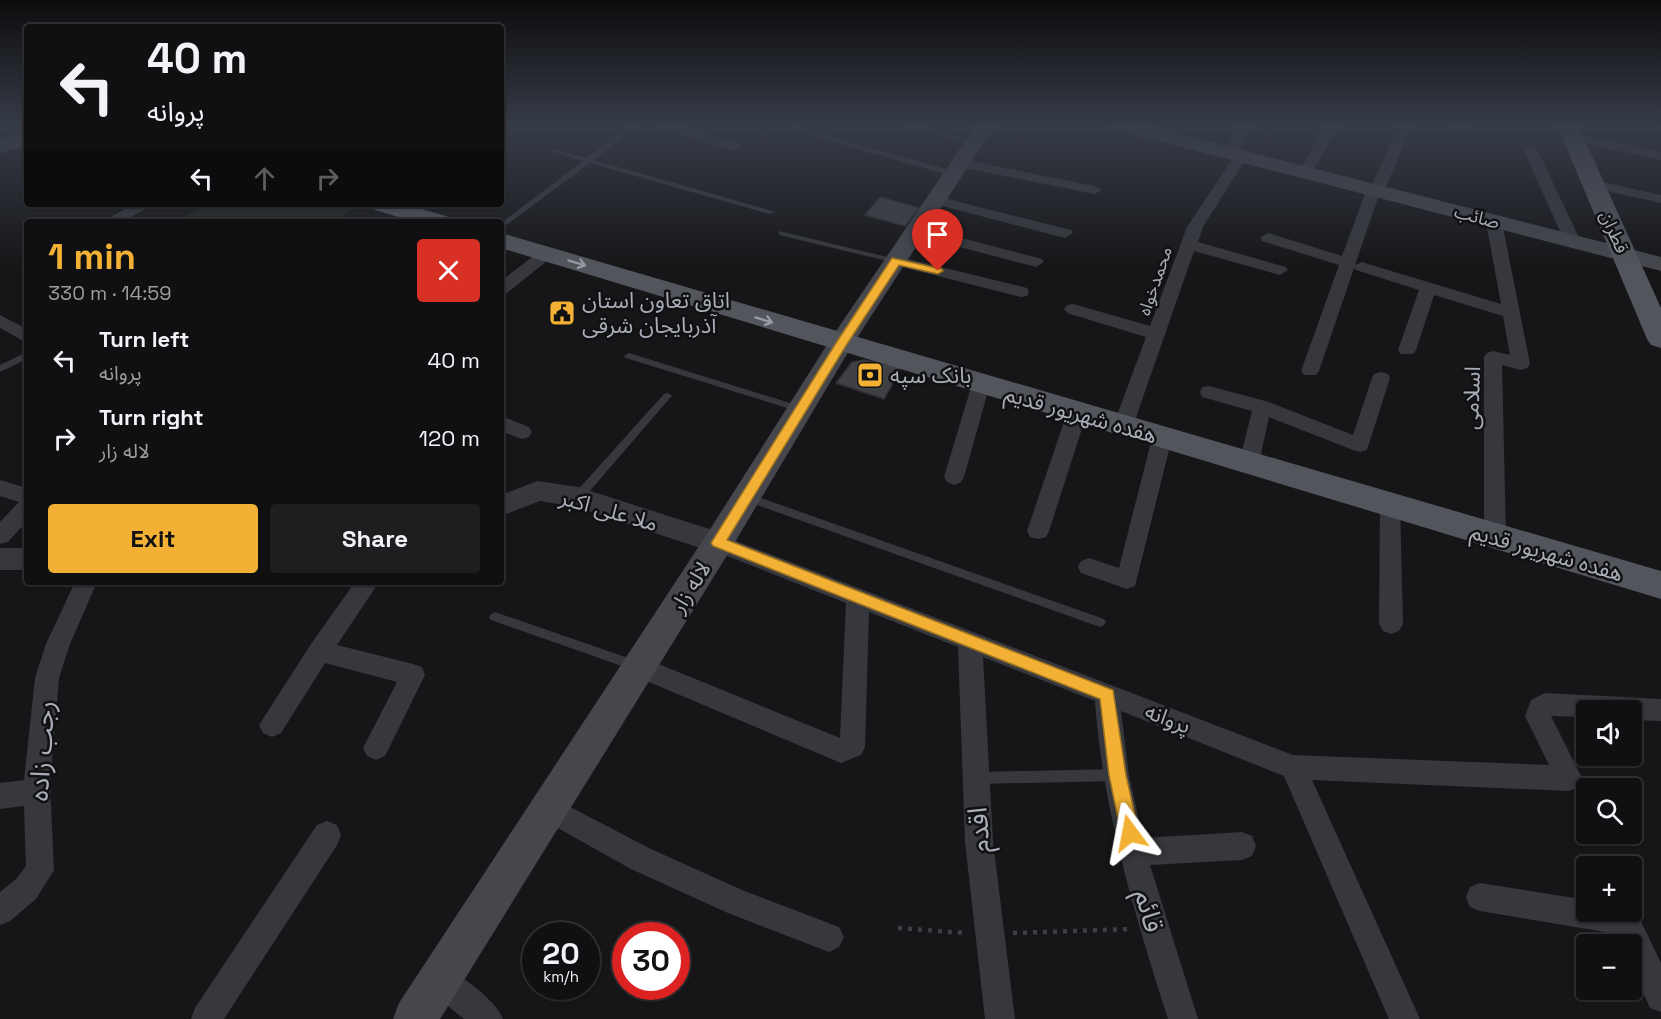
<!DOCTYPE html>
<meta charset="utf-8">
<style>
body{margin:0;font-family:"Space Grotesk","Noto Sans Arabic",sans-serif;background:#1e1e20;color:#f1f3f6;height:100vh;display:flex;flex-direction:column;font-size:22px;white-space:nowrap}
*{box-sizing:border-box;margin:0}
p{font-size:20px;color:#9c9d9f}
.icon{flex:none;width:33px;height:33px;fill:none;stroke:currentColor;stroke-width:2;stroke-linecap:round;stroke-linejoin:round}
.map{position:relative;flex:1;overflow:hidden}
.side{position:absolute;left:24px;top:219px;width:480px;height:366px;display:flex;flex-direction:column;background:#101012;border-radius:6px;box-shadow:0 2px 4px #0004,0 0 0 2px #303032}
.side>*{flex:none}
.hud{position:absolute;left:24px;top:24px;width:480px;height:183px;border-radius:6px;box-shadow:0 2px 4px #0004,0 0 0 2px #303032;background:#101012;color:#f1f3f6;overflow:hidden}
.buttons{position:absolute;left:1576px;top:700px;display:grid;gap:12px}
.buttons a{display:grid;place-items:center;width:66px;height:66px;border-radius:6px;background:#101012;box-shadow:0 2px 4px #0004,0 0 0 2px #303032;font-size:30px}
.speed{position:absolute;left:522px;top:922px;display:flex;gap:12px;font-size:30px;font-weight:700;text-align:center}
.speed>*{display:grid;place-content:center;width:78px;height:78px;border-radius:50%;background:#101012;box-shadow:0 2px 4px #0004,0 0 0 2px #303032;line-height:1}
.speed small{font-size:15px;font-weight:400}
.speed .limit{border:9px solid #d22;background:#fff;color:#111}
.pin{position:absolute;display:grid;place-items:center;width:51px;height:51px;color:#fff;margin:-62px -26px;border-radius:50% 50% 50% 0;rotate:-45deg;box-shadow:0 0 6px #0007}
.pin .icon{rotate:45deg}
.me{position:absolute;width:66px;margin:-33px;rotate:347deg;stroke-linejoin:round;filter:drop-shadow(0 0 4px #0008)}
.turn{display:flex;align-items:center;gap:21px;height:126px;padding:0 24px;font-size:27px}
.turn .icon{width:78px;height:78px;stroke-width:2.5}
.turn b{display:block;font-size:42px;line-height:51px}
.lanes{display:flex;align-items:center;height:57px;padding:0 24px;background:#0003;justify-content:center;gap:30px;direction:ltr}
.lanes .off{opacity:.35}
.round{display:grid;place-items:center;flex:none;width:63px;height:63px;border-radius:6px;background:#1e1e20}
.summary{display:flex;align-items:center;justify-content:space-between;height:102px;padding:0 24px}
h1{font-size:36px;font-weight:700;line-height:45px;color:#f2b134}
.button{display:flex;gap:12px;margin-top:auto;padding:12px 24px}
.button a{flex:1;height:69px;border-radius:6px;background:#f2b134;color:#111;font-size:24px;font-weight:700;line-height:69px;text-align:center}
.button a+a{background:#1e1e20;color:#f1f3f6}
ul{padding:0;list-style:none}
li{display:flex;align-items:center;gap:18px;height:78px;padding:0 24px}
li div{flex:1}
li b{display:block;font-size:22px}
li em{font-style:normal}
.map>svg:first-child{display:block}
.green{fill:#1e261f}
.building{fill:#404145;stroke:#303034;stroke-width:1.5}
.lines{fill:none;stroke-linecap:round;stroke-linejoin:round}
.path{stroke:#3d3f44;stroke-width:4.5;stroke-dasharray:4 6;stroke-linecap:butt}
.service{fill:#37383d;fill-rule:evenodd}
.minor{fill:#37383d;fill-rule:evenodd}
.tertiary{fill:#37383d;fill-rule:evenodd}
.secondary{fill:#45474d;fill-rule:evenodd}
.primary{fill:#53555c;fill-rule:evenodd}
.oneway{stroke:#979ba6}
.route{fill:#f2b134;stroke:#9d7322;stroke-width:1.5}
.labels{text-anchor:middle;stroke-width:5;stroke-linejoin:round;paint-order:stroke}
.far-street-label{font-size:18px;fill:#a8adb8;stroke:#111113}
.poi-label{font-size:22px;fill:#a8adb8;stroke:#111113;text-anchor:start}
.street-label{font-size:22px;fill:#a8adb8;stroke:#111113}
.near-street-label{font-size:27px;fill:#a8adb8;stroke:#111113}
</style>
<div class="map">
<svg width="1661" height="1019" viewBox="0 0 1661 1019">
<rect width="100%" height="100%" fill="#161618"/>
<path class="green" d="M207,204H337L354,209L333,222H174Z"/>
<path class="building" d="M880,197L919,208L905,226L865,215Z
M864,360L902,367L884,399L836,383L852,362Z"/>
<g class="lines">
<path class="path" d="M898,928L966,933
M1013,933L1131,929"/>
<path class="service" d="M630,125H638L594,160L776,212L769,214L590,163L501,229V223L583,161L550,151V149L587,158Z
M902,125H914L977,143L974,145Z
M796,127L957,172L958,174L951,176L794,130L793,129Z
M779,231L896,259L900,261L896,263L779,235Z
M27,352V359L0,372V365Z
M629,353L803,407L805,409L800,412L626,358L624,356Z
M667,393L670,394L672,396L670,398L582,500H574L573,497L574,494L664,394Z
M747,493L1104,619L1106,622L1104,625L1100,627L743,500L742,497L743,494Z
M495,612L640,662L642,666L640,670L636,671L491,620L489,617L491,614Z
M1117,769L1122,771L1124,775L1122,779L1117,781L976,784L971,782L969,778L971,774L976,772Z"/>
<path class="minor" d="M658,125H680L739,144L741,147L734,151L729,150L660,128Z
M1238,125H1252L1237,153L1245,154L1247,157L1203,227L1198,242L1286,267L1288,270L1280,275L1194,251L1133,426L1130,431L1123,433L1116,431L1113,426L1146,337L1067,313L1064,309L1067,305L1073,304L1150,326L1187,227L1233,158L1225,157L1223,154Z
M1325,125H1339L1310,176H1300L1298,173Z
M1399,125H1413L1384,191L1379,195L1355,265L1362,262L1368,264L1501,304L1486,222L1494,217L1502,222L1530,364L1527,368L1521,370L1502,365L1506,536L1503,542L1495,544L1487,542L1484,536V357L1487,353L1493,351L1510,355L1503,316L1434,295L1416,350L1413,354H1401L1398,350L1419,290L1356,270L1354,268L1319,371L1316,375H1304L1301,371L1339,265L1262,241L1260,238L1268,233L1342,256L1366,191L1371,187Z
M1453,125H1467L1464,131H1454Z
M1572,133L1661,152V160L1567,140L1565,137Z
M1530,145L1537,149L1581,242L1579,245L1573,247L1565,242L1523,149Z
M960,159L1095,186L1102,190L1095,194L955,166L953,163Z
M1593,180L1661,195V203L1588,187L1586,184Z
M936,196L1071,230L1073,233L1065,238L931,203L929,200L931,197Z
M134,204H154L122,222H102Z
M916,226L1042,259L1044,262L1036,267L910,234L908,231L910,228Z
M546,249L552,251L554,254L552,257L507,293L501,294V281L540,251Z
M896,256L1027,288L1029,292L1027,296L1021,297L890,264L888,261L890,258Z
M0,315L27,329V343L0,328Z
M1381,372L1388,374L1390,378L1367,450L1360,452L1353,450L1269,417L1259,463L1256,468L1249,470L1242,468L1239,463L1252,411L1202,397L1200,392L1202,387L1209,386L1269,402L1353,435L1372,378L1374,374Z
M981,378L988,380L990,384L964,477L961,482L954,485L947,482L944,477L972,384L974,380Z
M1077,406L1084,408L1087,413L1049,531L1046,537L1038,539L1030,537L1027,531L1067,413L1070,408Z
M501,416L529,427L532,432L529,437L522,439L501,431Z
M1162,431L1169,433L1172,438L1135,586L1127,589L1081,573L1078,567L1081,561L1089,558L1119,568L1152,438L1155,433Z
M0,480L27,488V521L8,542L0,544V522L19,502L0,496Z
M1390,497L1397,499L1400,505L1403,624L1399,631L1391,634L1383,631L1379,624L1380,505L1383,499Z
M718,534L1293,755L1549,765L1525,716L1531,700L1545,693L1661,699V721L1632,720V711H1587V717L1551,716L1582,778L1578,787L1569,791L1312,780L1420,1019H1389L1284,776L1121,711L1129,776L1143,838L1242,832L1252,836L1256,846L1252,856L1242,860L1150,865L1198,1019H1168C1135,915 1103,811 1095,701L983,657L993,842L1015,1019H985L965,842L958,647L869,612L865,747L861,755L841,763L630,674L627,667L630,660L639,656L840,738L846,603L710,549L707,543L710,537Z
M75,582H97L70,644L59,678L50,784L54,870L36,899L10,921L0,925V892L16,879L26,866L24,806L0,809V783L24,780L35,678L46,644Z
M355,582H379L337,645L413,664L422,667L425,675L385,756L376,760L367,756L363,748L397,682L325,663L281,733L272,737L263,733L259,725L311,644Z
M549,796L651,849L742,890L839,927L844,937L839,947L829,952L728,913L631,869L540,818L536,809L540,800Z
M327,821L337,825L341,835L337,845L224,1019H191L195,1008L317,825Z
M1480,883L1587,900V912H1632V909L1636,911L1661,963V1012L1650,1008L1632,967V945H1622L1617,934L1480,911L1470,907L1466,897L1470,887Z
M440,965C459,973 496,1000 503,1019H464L429,991L425,980L429,969Z"/>
<path class="tertiary" d="M538,481L578,487L728,535L732,543L728,551L718,554L577,507L540,501L501,516V495Z
M0,548H27V570H0Z"/>
<path class="secondary" d="M976,125H995L853,344L729,552L440,1019H393L399,1003L707,534L832,337Z
M1110,125H1143L1661,257V271L1112,129Z
M27,132V145L0,153V140Z"/>
<path class="primary" d="M1557,125H1578L1661,308V348L1651,345L1647,339Z
M368,204H405L449,217L452,222H415L372,209Z
M501,233L1661,571V599L501,248Z"/>
</g>
<defs><path id="oneway-shaft" d="M-6 0H5M1.5-3L5.5 0L1.5 3" fill="none" stroke-width="1.6" stroke-linecap="round" stroke-linejoin="round" transform="scale(1.5)"/></defs>
<g class="oneway">
<use href="#oneway-shaft" transform="translate(577 263) rotate(17)"/>
<use href="#oneway-shaft" transform="translate(764 320) rotate(17)"/>
</g>
<linearGradient id="sky" x2="0" y2="1"><stop stop-color="#0c0c0d"/><stop offset="0.47" stop-color="#363c48"/><stop offset="1" stop-color="#363c48" stop-opacity="0"/></linearGradient>
<rect width="1661" height="268" fill="url(#sky)"/>
<path class="route" d="M892,258L942,269L943,271L938,274L899,265L847,344L727,540L1113,690L1126,775L1139,833L1136,839L1130,842L1124,839L1121,833L1109,775L1100,699L713,546L711,543L836,343Z"/>
<defs>
<symbol id="civic-square" viewBox="-11 -11 22 22"><rect x="-9" y="-9" width="18" height="18" rx="4" fill="#f2b134" stroke="#111113"/><path d="M-.6-6.5H3V-4.5H.6V-3L4-1V1h2V6H-6V1h2V-1L-.6-3ZM-1.2 2.5V6h2.4V2.5Z" fill="#111"/></symbol>
<symbol id="bank-square" viewBox="-11 -11 22 22"><rect x="-9" y="-9" width="18" height="18" rx="4" fill="#f2b134" stroke="#111113"/><path d="M-6-4H6V4H-6ZM0-2.3a2.3 2.3 0 1 0 0 4.6a2.3 2.3 0 1 0 0-4.6Z" fill="#111"/></symbol>
</defs>
<g fill-rule="evenodd">
<use href="#civic-square" x="547" y="298" width="30" height="30"/>
<use href="#bank-square" x="855" y="360" width="30" height="30"/>
</g>
<g class="labels">
<g class="far-street-label">
<text transform="translate(1477 217) rotate(15)" y="6">صائب</text>
<text transform="translate(1614 232) rotate(66)" y="6">قطران</text>
<text transform="translate(1155 281) rotate(-71)" y="6">محمدخواه</text>
</g>
<g class="poi-label">
<text x="582" y="308">اتاق تعاون استان<tspan x="582" dy="25">آذربایجان شرقی</tspan></text>
<text x="890" y="383">بانک سپه</text>
</g>
<g class="street-label">
<text transform="translate(1471 398) rotate(-88)" y="8">اسلامی</text>
<text transform="translate(1081 414) rotate(16)" y="8">هفده شهریور قدیم</text>
<text transform="translate(609 510) rotate(16)" y="8">ملا علی اکبر</text>
<text transform="translate(1547 552) rotate(16)" y="8">هفده شهریور قدیم</text>
<text transform="translate(690 587) rotate(-58)" y="8">لاله زار</text>
<text transform="translate(1168 718) rotate(21)" y="8">پروانه</text>
</g>
<g class="near-street-label">
<text transform="translate(42 751) rotate(-86)" y="9">رجب زاده</text>
<text transform="translate(979 830) rotate(-94)" y="9">اقدم</text>
<text transform="translate(1149 911) rotate(75)" y="9">قائم</text>
</g>
</g>
</svg>
<div class="buttons">
<a><svg class="icon" aria-label="sound" viewBox="0 0 24 24"><path d="M4 9h4l5-4v14l-5-4H4zM17 9q2 3 0 6"/></svg></a>
<a><svg class="icon" aria-label="search" viewBox="0 0 24 24"><circle cx="10" cy="10" r="6"/><path d="M15 15l6 6"/></svg></a>
<a>+</a>
<a>−</a>
</div>
<div class="speed"><div>20<small>km/h</small></div><div class="limit">30</div></div>
<div class="pin" style="left:938px;top:271px;background:#d93025"><svg class="icon" aria-label="arrive" viewBox="0 0 24 24"><path d="M6 21V4h12l-3 4 3 4H6"/></svg></div>
<svg class="me" style="left:1130px;top:833px" viewBox="-20 -20 40 40"><path d="M0-17L14 15 0 8-14 15z" fill="#f2b134" stroke="#fff" stroke-width="4"/></svg>
<div class="hud">
<div class="turn"><svg class="icon" aria-label="left" viewBox="0 0 24 24"><path d="M17 20v-9H6M10 6l-5 5 5 5"/></svg><div><b>40 m</b>پروانه</div></div>
<div class="lanes"><svg class="icon" aria-label="left" viewBox="0 0 24 24"><path d="M17 20v-9H6M10 6l-5 5 5 5"/></svg><svg class="icon off" aria-label="ahead" viewBox="0 0 24 24"><path d="M12 20V5M6 11l6-6 6 6"/></svg><svg class="icon off" aria-label="right" viewBox="0 0 24 24"><path d="M7 20v-9h11M14 6l5 5-5 5"/></svg></div>
</div>
<section class="side">
<div class="summary"><div><h1>1 min</h1><p>330 m · 14:59</p></div><a class="round" style="background:#d93025;color:#fff"><svg class="icon" aria-label="close" viewBox="0 0 24 24"><path d="M6 6l12 12M18 6L6 18"/></svg></a></div>
<ul>
<li><svg class="icon" aria-label="left" viewBox="0 0 24 24"><path d="M17 20v-9H6M10 6l-5 5 5 5"/></svg><div><b>Turn left</b><p>پروانه</p></div><em>40 m</em></li>
<li><svg class="icon" aria-label="right" viewBox="0 0 24 24"><path d="M7 20v-9h11M14 6l5 5-5 5"/></svg><div><b>Turn right</b><p>لاله زار</p></div><em>120 m</em></li>
</ul>
<div class="button"><a>Exit</a><a>Share</a></div>
</section>
</div>
